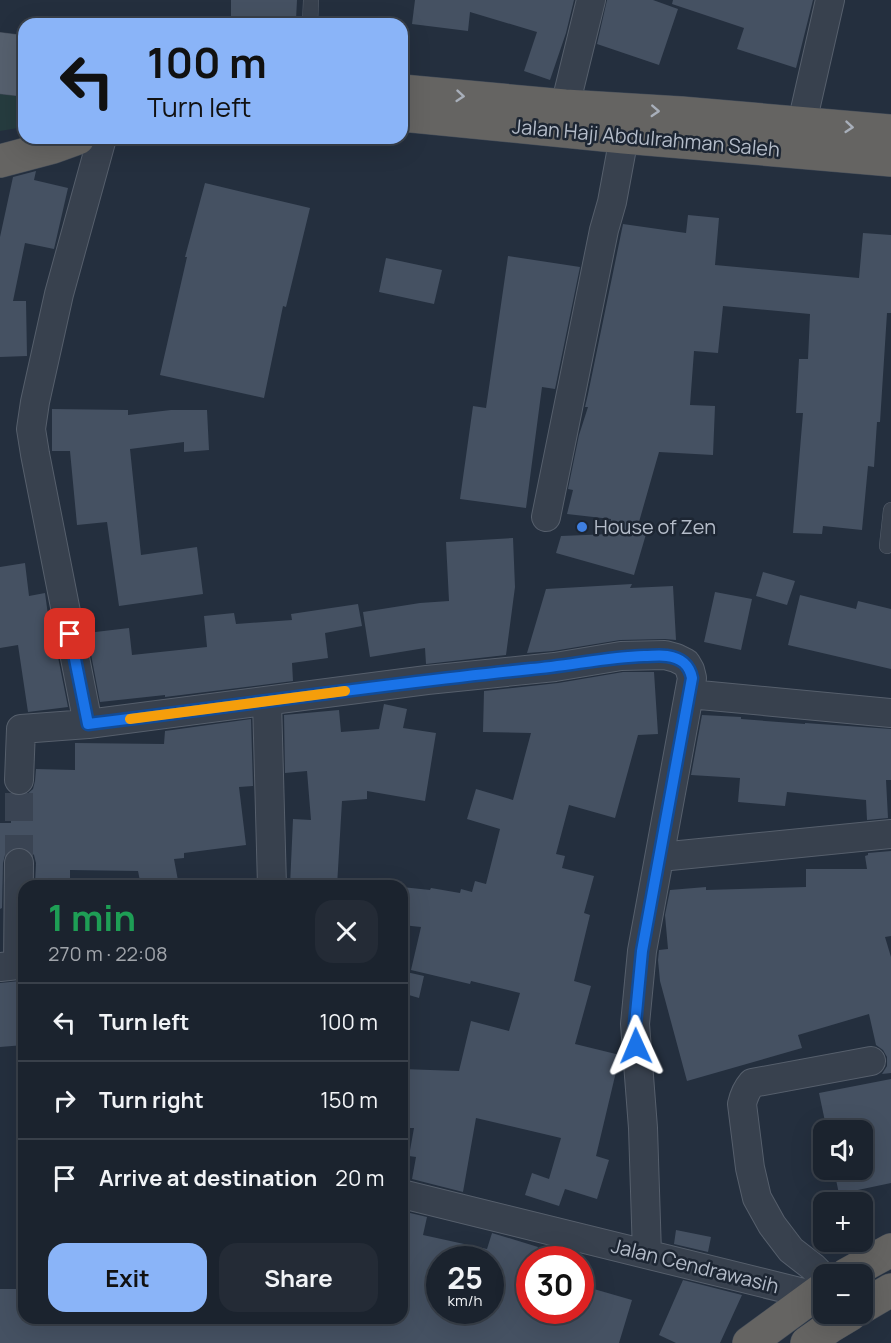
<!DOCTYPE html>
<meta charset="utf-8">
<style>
body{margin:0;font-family:Manrope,sans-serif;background:#242b36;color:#f1f3f6;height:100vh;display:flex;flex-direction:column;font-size:22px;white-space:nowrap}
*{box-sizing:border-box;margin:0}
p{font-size:20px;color:#a0a4aa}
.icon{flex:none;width:33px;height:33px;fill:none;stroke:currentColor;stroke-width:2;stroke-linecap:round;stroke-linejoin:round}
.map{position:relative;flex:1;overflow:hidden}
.details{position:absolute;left:18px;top:880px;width:390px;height:444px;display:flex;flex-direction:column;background:#1b232e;border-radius:18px;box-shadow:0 6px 24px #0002,0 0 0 2px #39404a}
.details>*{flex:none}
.banner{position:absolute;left:18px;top:18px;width:390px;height:126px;border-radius:18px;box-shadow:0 6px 24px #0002,0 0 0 2px #39404a;background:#8ab4f8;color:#111;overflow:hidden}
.fabs{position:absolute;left:813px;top:1120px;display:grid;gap:12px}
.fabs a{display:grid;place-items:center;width:60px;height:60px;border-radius:12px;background:#1b232e;box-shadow:0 6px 24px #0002,0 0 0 2px #39404a;font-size:30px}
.speed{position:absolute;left:426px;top:1246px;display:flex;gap:12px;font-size:30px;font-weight:700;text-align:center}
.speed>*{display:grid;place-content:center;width:78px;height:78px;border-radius:50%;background:#1b232e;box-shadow:0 6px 24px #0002,0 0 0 2px #39404a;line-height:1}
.speed small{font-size:15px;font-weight:400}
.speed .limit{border:9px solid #d22;background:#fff;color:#111}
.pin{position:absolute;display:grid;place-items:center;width:51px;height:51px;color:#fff;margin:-26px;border-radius:12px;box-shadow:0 3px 9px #0006}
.me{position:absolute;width:66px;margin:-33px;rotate:359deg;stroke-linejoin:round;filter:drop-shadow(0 0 4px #0008)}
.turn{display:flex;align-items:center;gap:21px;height:126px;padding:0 30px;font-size:27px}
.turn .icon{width:78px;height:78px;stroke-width:2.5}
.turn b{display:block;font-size:42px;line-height:51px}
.round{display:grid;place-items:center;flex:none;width:63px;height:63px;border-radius:18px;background:#242b36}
.headline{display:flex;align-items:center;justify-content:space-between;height:102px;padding:0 30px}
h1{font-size:36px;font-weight:700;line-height:45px;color:#1e9e55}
.action{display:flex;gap:12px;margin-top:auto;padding:12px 30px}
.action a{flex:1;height:69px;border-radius:18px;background:#8ab4f8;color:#111;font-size:24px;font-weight:700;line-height:69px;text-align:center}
.action a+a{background:#242b36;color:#f1f3f6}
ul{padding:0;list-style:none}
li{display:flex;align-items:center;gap:18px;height:78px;padding:0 30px;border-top:2px solid #39404a}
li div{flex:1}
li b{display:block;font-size:22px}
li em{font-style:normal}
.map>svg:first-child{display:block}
.green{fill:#263c3f}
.building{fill:#455162;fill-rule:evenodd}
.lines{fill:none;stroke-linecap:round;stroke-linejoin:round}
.minor-tunnel{stroke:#3a4453;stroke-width:28;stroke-dasharray:28 14;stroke-linecap:butt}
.service-casing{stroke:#565f6c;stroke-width:16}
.minor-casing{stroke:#565f6c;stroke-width:30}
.primary-casing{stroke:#414a57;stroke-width:34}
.trunk-casing{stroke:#434c59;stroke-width:34}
.service{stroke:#38414e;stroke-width:15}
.minor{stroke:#38414e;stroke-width:28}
.primary{stroke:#56606e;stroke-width:33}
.trunk{stroke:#656462;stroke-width:33}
.oneway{stroke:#a8afba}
.route-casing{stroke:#114b97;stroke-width:15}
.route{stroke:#1a73e8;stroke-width:10}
.slow{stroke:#f59e0b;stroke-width:10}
.shop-dot{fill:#3f7fe0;stroke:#1d2633;stroke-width:2}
.labels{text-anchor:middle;stroke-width:5;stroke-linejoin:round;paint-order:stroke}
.street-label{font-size:20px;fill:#b4bcc9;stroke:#1d2633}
.poi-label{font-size:20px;fill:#b4bcc9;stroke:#1d2633;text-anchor:start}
</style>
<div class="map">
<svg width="891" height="1343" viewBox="0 0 891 1343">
<rect width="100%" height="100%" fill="#242f3e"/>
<path class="green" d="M0,83L24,89V125L18,128L0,131Z"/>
<path class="building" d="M231,0H297L296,20L231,17Z
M415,0H574L566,33L550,80L524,71L537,32L470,12L468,31L412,24Z
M607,0H653L678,9L659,65L597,44Z
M673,0H813L796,68L737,49L744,28L672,4Z
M36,171L34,180L68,188L54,249L25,243L13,301H26L27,356L0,357V237L13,177Z
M205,183L310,208L286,307L283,306L264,398L160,375L187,257H185Z
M688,215L719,218L715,265L859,278L863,233L891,235V313H887L880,422H877L874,467L868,466L862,530L823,526L822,534L793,533L803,413H796L799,359H808L810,314L723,306L718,353L694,351L690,405L715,406L713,455L659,452L639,522L649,524L634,575L556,553L561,536L610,534L611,519L567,514L573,490L568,489L579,435L588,407H585L588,394L623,224L686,233Z
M508,256L580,267L555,389L542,387L526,508L460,499L473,406L486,408Z
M386,258L442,270L434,304L379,292Z
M52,409L128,410V415L171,410H207L209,450L184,452V442L130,449L141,555L197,547L203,594L119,606L107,522L77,525L70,451H52Z
M513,538L515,587L506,655L426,664L425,648L370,657L363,612L420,603L449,601L446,542Z
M25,563L29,596L45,593L51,637H54L68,707L28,712L18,645L0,648V567Z
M763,572L795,581L787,605L756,596Z
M632,584L630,588L673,586L676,640L665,639L620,640L553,651L527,653L546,589Z
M715,592L752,599L741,650L704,642Z
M800,595L856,609L858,601L891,609V669L788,645Z
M358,604L362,626L325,633L328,658L292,663L293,681L165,697V695L100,702L87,633L129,628L132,655L207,647L204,616L234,613L236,624L292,620L291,614Z
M623,672H654L658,734L638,735L615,818L569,805L556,854L565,856L562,868L594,876L584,913L590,915L574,981L591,986L575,1044L620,1055L596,1156L609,1160L597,1199L565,1189L559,1206L525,1195L532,1173L549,1179L561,1138L476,1118L463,1192L412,1179L416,1157L409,1156L414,1128H402V1069L459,1071L471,1021L509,1031L520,993L471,981L470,984L411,970L421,927L402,925V887L430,890L431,888L460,893L461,889L472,892L475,881L486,884L500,829L467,819L476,789L513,800L531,733L483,732L484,691L558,683Z
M384,704L407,709L403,728L436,733L425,801L367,791V799L342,801L337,886H290L293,819L311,820L307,771L285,773L284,715L339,710L341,732L379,729Z
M702,715L741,717V719L805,724V723L891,729V780H886L888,818L867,820L866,800L787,792L785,806L738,802L740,778L691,775Z
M251,719L253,786L239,787L246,845L184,853V858L174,859L179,886H141L138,871L70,870V885L35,884L36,863L34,855L28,849L19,847L10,849L5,855L3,863L2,908L0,909V823H11V794L19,796L26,795L33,789L35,781L36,769L75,770V743L164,744L165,731Z
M891,851V936L885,937L891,957V1073L882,1074L887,1066V1057L883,1050L876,1045L869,1014L798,1035L802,1048L687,1081L660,981L658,960L659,950L668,949L665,915L670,890L706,887V890L806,887V869H867L865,856L868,855V853Z
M402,971L424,976L419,998L402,993Z
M20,981L24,1020V1045L0,1047V983Z
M891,1079V1183L839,1194L834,1170H862V1131H827L819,1093Z
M402,1211L427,1217L423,1235L487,1249L492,1233L538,1247L535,1260H530V1311H580V1285L632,1300L619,1343H0V1289H24V1318H402ZM440,1260H490V1311H440Z
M676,1230L711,1237L708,1252L674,1244Z
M683,1280L742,1295L720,1343H676L659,1335Z"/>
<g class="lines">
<path class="minor-tunnel" d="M19,863V780"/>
<defs>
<path id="service" d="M310,24L311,0
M887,546L891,510"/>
<path id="minor" d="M565,106L591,0
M802,123L830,0
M546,517L604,230L612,202L624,137
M689,694L891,713
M267,701L272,886
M88,724L35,454L31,429L35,402L59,294L102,138
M19,780L21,729L88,724L427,680L555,667L621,656L665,655L676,658L686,663L690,670L692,678L642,951L635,1024L643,1128L647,1254
M660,857L891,834
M0,967L18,965L19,863
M402,1194L812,1295
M824,1278L813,1267L791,1250L772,1225L757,1198L750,1168L742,1104C744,1095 746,1090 752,1083L871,1061"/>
<path id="primary" d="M0,49L24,52
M0,77L24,80"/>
<path id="trunk" d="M402,91L565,106L681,113L891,131
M402,115L624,137L891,160
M0,161L53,147L78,138
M846,1275L891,1250
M862,1307L891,1290
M749,1343L824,1288
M807,1343L831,1326L851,1314"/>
</defs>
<use href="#service" class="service-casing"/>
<use href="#minor" class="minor-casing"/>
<use href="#primary" class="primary-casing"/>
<use href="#trunk" class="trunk-casing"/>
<use href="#service" class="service"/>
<use href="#minor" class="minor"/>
<use href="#primary" class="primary"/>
<use href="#trunk" class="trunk"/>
</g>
<defs><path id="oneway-chevron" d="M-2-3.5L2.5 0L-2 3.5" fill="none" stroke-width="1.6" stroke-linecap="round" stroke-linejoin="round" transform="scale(1.5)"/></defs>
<g class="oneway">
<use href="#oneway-chevron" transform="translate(460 96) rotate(5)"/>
<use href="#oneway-chevron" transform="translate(655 111) rotate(3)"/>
<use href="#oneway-chevron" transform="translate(849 127) rotate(5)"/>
</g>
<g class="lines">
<defs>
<path id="route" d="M70,634L88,724C236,706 383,684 531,669C569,666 606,657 644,656C652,656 660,655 667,656C681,658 689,664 692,678L642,951L635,1024L636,1046"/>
</defs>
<use href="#route" class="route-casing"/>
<use href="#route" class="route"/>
<path class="slow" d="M130,719L345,691"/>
</g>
<circle class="shop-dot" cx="582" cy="527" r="6"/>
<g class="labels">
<g class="street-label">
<text transform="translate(646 138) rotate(5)" y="7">Jalan Haji Abdulrahman Saleh</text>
<text transform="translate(695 1266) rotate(14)" y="7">Jalan Cendrawasih</text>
</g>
<g class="poi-label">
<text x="594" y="534">House of Zen</text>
</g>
</g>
</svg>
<div class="fabs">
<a><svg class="icon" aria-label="sound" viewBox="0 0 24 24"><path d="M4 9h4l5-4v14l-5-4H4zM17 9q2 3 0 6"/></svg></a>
<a>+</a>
<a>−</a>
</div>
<div class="speed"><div>25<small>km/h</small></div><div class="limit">30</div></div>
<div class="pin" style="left:70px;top:634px;background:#d93025"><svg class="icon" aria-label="arrive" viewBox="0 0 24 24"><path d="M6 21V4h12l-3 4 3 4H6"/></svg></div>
<svg class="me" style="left:636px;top:1046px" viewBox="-20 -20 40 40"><path d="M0-17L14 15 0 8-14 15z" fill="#1a73e8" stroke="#fff" stroke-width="4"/></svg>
<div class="banner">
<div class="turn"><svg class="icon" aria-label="left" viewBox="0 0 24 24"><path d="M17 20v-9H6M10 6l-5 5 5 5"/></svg><div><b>100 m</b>Turn left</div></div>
</div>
<section class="details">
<div class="headline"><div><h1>1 min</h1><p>270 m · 22:08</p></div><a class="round"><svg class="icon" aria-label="close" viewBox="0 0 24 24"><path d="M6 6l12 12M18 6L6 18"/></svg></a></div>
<ul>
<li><svg class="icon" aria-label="left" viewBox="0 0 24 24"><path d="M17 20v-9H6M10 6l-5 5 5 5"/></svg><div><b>Turn left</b></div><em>100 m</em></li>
<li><svg class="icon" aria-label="right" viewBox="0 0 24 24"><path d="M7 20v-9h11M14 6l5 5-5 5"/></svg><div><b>Turn right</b></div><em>150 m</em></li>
<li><svg class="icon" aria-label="arrive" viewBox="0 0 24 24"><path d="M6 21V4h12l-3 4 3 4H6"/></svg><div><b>Arrive at destination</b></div><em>20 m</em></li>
</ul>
<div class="action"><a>Exit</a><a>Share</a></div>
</section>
</div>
